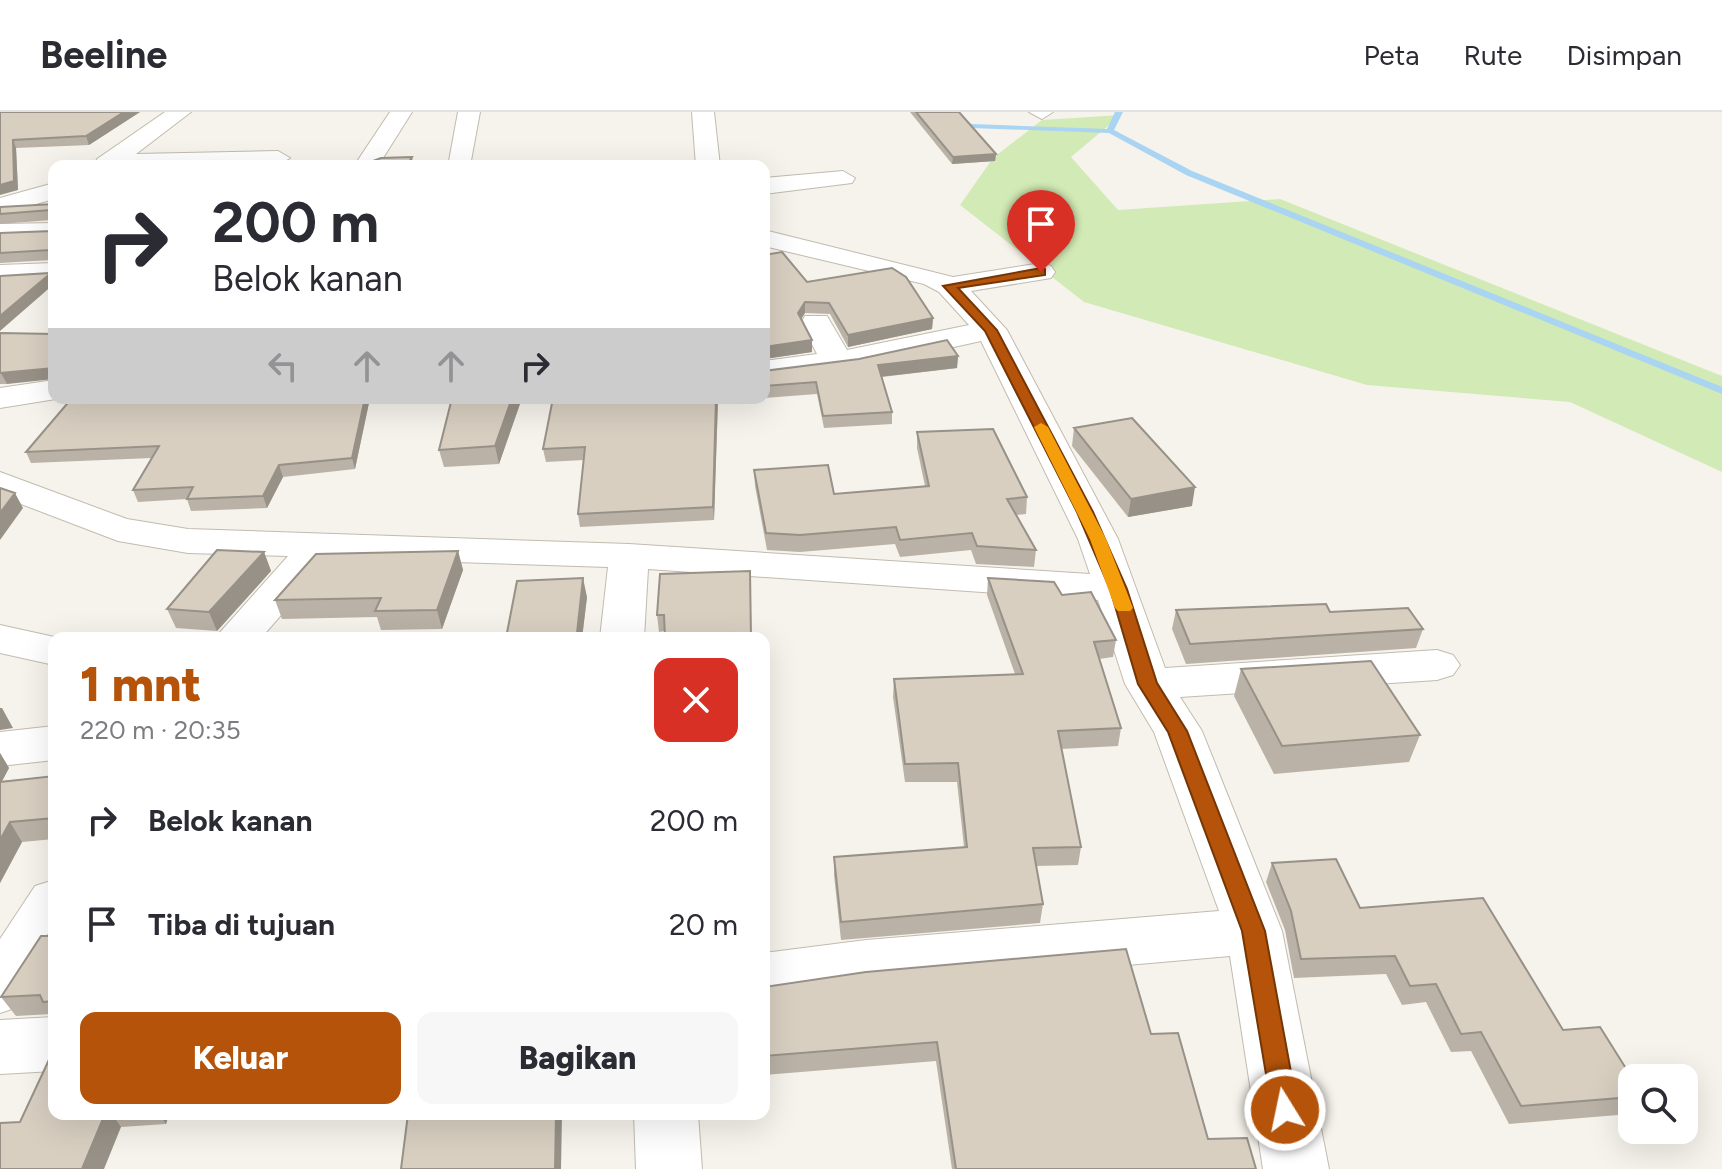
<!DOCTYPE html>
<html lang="id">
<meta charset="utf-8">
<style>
body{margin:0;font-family:Figtree,sans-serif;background:#f7f7f7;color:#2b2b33;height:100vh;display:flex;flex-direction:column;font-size:30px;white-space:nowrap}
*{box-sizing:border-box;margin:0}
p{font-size:26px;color:#7c7c81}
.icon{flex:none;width:44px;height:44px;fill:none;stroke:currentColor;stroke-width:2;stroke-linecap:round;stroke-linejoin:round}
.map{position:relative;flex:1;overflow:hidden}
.details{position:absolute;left:48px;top:520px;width:722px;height:488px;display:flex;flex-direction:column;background:#fff;border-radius:16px;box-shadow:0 8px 32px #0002}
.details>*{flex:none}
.guide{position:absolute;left:48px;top:48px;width:722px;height:244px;border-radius:16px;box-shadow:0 8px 32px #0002;background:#fff;color:#2b2b33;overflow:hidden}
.buttons{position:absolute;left:1618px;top:952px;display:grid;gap:16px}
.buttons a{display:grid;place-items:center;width:80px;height:80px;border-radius:16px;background:#fff;box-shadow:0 8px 32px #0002;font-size:40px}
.pin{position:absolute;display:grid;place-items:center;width:68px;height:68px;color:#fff;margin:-82px -34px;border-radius:50% 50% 50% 0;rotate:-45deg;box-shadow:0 0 8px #0007}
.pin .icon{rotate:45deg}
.me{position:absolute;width:88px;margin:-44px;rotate:350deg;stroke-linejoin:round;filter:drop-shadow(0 0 6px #0008)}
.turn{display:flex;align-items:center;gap:28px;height:168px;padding:0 32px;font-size:36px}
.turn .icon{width:104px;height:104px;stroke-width:2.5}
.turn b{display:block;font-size:56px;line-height:68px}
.lanes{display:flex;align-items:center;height:76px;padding:0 32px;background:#0003;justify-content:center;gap:40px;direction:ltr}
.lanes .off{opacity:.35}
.round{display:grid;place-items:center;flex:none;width:84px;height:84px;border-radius:16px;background:#f7f7f7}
.overview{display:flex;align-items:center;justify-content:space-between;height:136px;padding:0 32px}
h1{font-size:48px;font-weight:800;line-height:60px;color:#b45309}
.button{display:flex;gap:16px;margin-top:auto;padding:16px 32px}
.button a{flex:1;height:92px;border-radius:16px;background:#b45309;color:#fff;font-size:32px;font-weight:800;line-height:92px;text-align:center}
.button a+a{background:#f7f7f7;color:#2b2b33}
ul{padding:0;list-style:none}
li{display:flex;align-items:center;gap:24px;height:104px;padding:0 32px}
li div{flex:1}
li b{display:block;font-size:30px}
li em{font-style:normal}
header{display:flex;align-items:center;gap:48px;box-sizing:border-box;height:112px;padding:0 40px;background:#fff;border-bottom:2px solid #e1e1e2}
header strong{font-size:38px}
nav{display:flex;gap:44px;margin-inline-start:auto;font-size:28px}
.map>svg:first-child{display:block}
.green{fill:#d2eab5}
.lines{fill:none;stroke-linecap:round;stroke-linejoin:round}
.stream{fill:#a9d4f2;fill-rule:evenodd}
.minor-casing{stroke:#c2bbae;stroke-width:2}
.minor{fill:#fff;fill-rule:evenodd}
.wall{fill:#bab2a6}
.shaded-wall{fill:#979187}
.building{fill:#d8cfc1;stroke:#979187;stroke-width:2}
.route{fill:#b45309;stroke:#753606;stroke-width:2}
.slow{fill:#f59e0b}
</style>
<header>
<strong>Beeline</strong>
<nav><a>Peta</a><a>Rute</a><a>Disimpan</a></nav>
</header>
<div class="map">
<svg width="1722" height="1057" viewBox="0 0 1722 1057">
<rect width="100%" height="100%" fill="#f6f3ec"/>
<path class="green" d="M1121,3L1071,45L1118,98L1280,87L1722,264V360L1570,290L1367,273L1084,190L960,93L993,46L1042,8Z"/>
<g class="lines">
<path class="stream" d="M914,0H926L972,12L1107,17L1115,0H1123L1114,18L1192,59L1722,275V282L1186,63L1109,21L972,16Z"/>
<defs>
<path id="minor" d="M165,0H191L136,42L278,39L290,46L278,53L95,54L97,47Z
M390,0H412L378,54H354Z
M458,0H480L470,54H452L449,49Z
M692,0H714L720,54H696Z
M1029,0H1053L1042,7Z
M843,59L855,66L852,71L764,82V66Z
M54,71V87L0,102V86Z
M54,111V127L0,128V112Z
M764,118L953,165L1041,151L1051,154L1055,160L1051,166L971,179L1007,218L1118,427L1165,556L1437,538L1453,543L1460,553L1453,563L1437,568L1180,585L1202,619L1282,819L1329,1057H1263L1230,844L866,876L764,891V841L866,828L1219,799L1154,620L1125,572L1098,488L648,457L644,526H600L608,455L331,446L261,526H215L288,444L188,441L118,429L0,384V360L127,407L188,417L629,432L1090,462L1078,427L981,229L859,256L764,269V249L817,242L801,211L805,204H827L847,238L969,213L939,180L924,172L764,134Z
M54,151V169L0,171V153Z
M54,268V286H62L0,296V276Z
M0,513L59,526H54V553L0,541Z
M54,614V648L0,654V620Z
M54,768V838L21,894L0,901V827L35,774Z
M54,905V959L0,962V908Z
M634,1002H698L702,1057H636Z"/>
</defs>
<use href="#minor" class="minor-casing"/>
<use href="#minor" class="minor"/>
</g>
<path class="wall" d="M0,0H140L89,33L16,36L18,78Z
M910,0H959L996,42L995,49L952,52Z
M54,92V165L52,160L51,148L0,151V121L52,119L51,108L0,112V95Z
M807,170L933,206L932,217L848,235L830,202L805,201L801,207L812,240L764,247Z
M0,221L7,272H0Z
M958,244L957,256L882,265L892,300V312L824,316L817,282L764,286V259Z
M370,286L355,357L283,365L267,396L191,399L187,387L138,390L133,378L152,346L31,351L26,340Z
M522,286L499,352L444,355L439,338Z
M553,286H762L718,290L714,408L580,415L578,402L584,348L546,350L543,337Z
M1074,316L1192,394L1128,405L1072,334Z
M917,320L1027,385L1026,402L1016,403L1036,438L1034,455L976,452L971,438L900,445L895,432L800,440L767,438L755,374L754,358L834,382L925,374L917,336Z
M458,439L463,458L442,517L381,518L377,505L282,507L275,488Z
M264,440L271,459L217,519L176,516L167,497Z
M988,466L1062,483L1116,528L1113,545L1099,547L1121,616L1118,634L1061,637L1081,735L1078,753L1036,754L1043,792L1040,811L841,828L834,763V745L964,735L957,670H905L893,585L894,567L1015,562L987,483Z
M751,475L665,519L659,520L657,503Z
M587,485L582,526H506Z
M1176,498L1330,500L1423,517L1416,536L1186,552L1172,517Z
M1241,557L1420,623L1409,650L1274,662L1234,584Z
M0,641L9,656L2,669L54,664V727L22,730L0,771Z
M1272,751L1360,796L1563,918L1632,966V999L1630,1002L1509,1012L1471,939L1451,940L1426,890L1402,893L1386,862L1294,866L1285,818L1266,770Z
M54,811V905L52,902L16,904L1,885L48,824Z
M764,875L1151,922L1208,1027L1256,1057H952L936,949L764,963Z
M54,1002H169L166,1012L121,1015L20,1010Z"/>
<path class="shaded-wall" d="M124,0H140L89,33L86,24Z
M13,28L16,36L18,78L0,83V73Z
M996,42L995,49L952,52L953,45Z
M412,45L413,52L412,54H407Z
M51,161L54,172L0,219V204Z
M805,190V201L798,212V201Z
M933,206L932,217L848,235V223Z
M812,228V240L764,247V235Z
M958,244L957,256L878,265V253Z
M54,256V267L7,272L1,261Z
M365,286H370L355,357L352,346Z
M512,286H522L499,352L495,334Z
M716,286H718L714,408L713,395Z
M279,353L283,365L267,396L263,384Z
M1195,375L1192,394L1128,405L1131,387Z
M15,381L23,396L0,428V401Z
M458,439L463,458L442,517L437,498Z
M264,440L271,459L217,519L209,500Z
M583,466L587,485L582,526H577V521Z
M0,596H2L13,616L0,618Z
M0,641L9,656L0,673Z
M10,710L22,730L0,771V728Z
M105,1002H112L121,1015L104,1057H82Z
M159,1002H169L166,1012Z
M556,1002H562L561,1057H555Z"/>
<path class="building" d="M0,0H124L86,24L13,28L14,69L0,73Z
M916,0H959L996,42L953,45Z
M412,45L407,54H367L370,50L381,46Z
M54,92V159L52,160L50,138L0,141V121L52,119L50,98L0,102V95Z
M782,140L807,170L892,156L906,165L933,206L848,223L829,191L805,190L798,201L812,228L764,235V143Z
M51,161L0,204V164Z
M0,221L54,222V256L0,261Z
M947,228L958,244L878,253L892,300L823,304L816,270L764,274V259L859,247Z
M72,286H365L352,346L279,353L263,384L187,387L193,375L133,378L159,334L26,340Z
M452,286H512L495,334L439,338Z
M553,286H716L713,395L578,402L585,335L543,337Z
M1132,306L1195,375L1131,387L1074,316Z
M993,317L1027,385L1007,387L1036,438L977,434L972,421L900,428L896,415L800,423L766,421L754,358L828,353L834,382L929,374L917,320Z
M0,376L15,381L0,401Z
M217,438L264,440L209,500L167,497Z
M458,439L437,498L375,499L381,486L275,488L316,442Z
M750,459L751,526H665L664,503H657L660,462Z
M583,466L577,521L506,526L517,469Z
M988,466L1054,470L1062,483L1091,480L1116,528L1094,530L1121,616L1058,619L1081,735L1033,736L1043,792L841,810L834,745L967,735L958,651L905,652L894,567L1023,562Z
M1326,492L1330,500L1408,496L1423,517L1190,532L1176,498Z
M1371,549L1420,623L1282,634L1241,557Z
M54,664V706L10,710L0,728V670Z
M1336,747L1360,796L1483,786L1563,918L1600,915L1632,966V985L1521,994L1481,920L1461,922L1436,872L1410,874L1395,844L1301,847L1291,799L1272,751Z
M54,811V889L43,890L40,883L1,885L41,824H48Z
M1126,837L1151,922L1178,921L1208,1027L1247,1026L1256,1057H956L937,930L764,944V875L866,860Z
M54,937V1002H105L82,1057H0V1011L20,1010Z
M408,1002H556L555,1057H401Z"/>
<path class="route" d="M1041,156L1045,157V163L958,176L997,218L1093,400L1127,477L1157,571L1187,619L1265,819L1298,998L1294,1006L1285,1010L1276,1006L1272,998L1242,819L1168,620L1138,572L1110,477L1077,400L985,219L943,174Z"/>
<path class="slow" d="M1041,311L1048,315L1106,427L1133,496L1130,499H1118L1115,496L1090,427L1034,315Z"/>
</svg>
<div class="buttons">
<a><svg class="icon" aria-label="search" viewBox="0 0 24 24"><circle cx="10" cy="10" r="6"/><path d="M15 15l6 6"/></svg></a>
</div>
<div class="pin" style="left:1041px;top:160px;background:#d93025"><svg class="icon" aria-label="arrive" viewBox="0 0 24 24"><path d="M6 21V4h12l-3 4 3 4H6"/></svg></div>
<svg class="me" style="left:1285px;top:998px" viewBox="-20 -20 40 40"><circle r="17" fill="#b45309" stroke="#fff" stroke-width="3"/><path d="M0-11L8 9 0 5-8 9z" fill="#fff"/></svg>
<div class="guide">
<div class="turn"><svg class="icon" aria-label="right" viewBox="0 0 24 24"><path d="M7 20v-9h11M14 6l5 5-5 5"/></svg><div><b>200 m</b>Belok kanan</div></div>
<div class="lanes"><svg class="icon off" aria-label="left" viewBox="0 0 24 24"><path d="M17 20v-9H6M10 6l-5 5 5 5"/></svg><svg class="icon off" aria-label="ahead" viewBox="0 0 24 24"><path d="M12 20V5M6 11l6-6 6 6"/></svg><svg class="icon off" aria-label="ahead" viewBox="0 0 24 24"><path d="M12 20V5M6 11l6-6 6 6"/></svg><svg class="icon" aria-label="right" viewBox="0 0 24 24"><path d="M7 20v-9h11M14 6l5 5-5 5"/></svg></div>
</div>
<section class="details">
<div class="overview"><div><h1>1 mnt</h1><p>220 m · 20:35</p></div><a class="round" style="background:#d93025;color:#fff"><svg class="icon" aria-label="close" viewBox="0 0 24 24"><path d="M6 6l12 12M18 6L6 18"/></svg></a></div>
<ul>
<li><svg class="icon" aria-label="right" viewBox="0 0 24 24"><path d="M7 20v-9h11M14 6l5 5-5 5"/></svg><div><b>Belok kanan</b></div><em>200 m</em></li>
<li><svg class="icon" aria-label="arrive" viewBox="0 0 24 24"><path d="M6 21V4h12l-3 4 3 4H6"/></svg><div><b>Tiba di tujuan</b></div><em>20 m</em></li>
</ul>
<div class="button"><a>Keluar</a><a>Bagikan</a></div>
</section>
</div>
